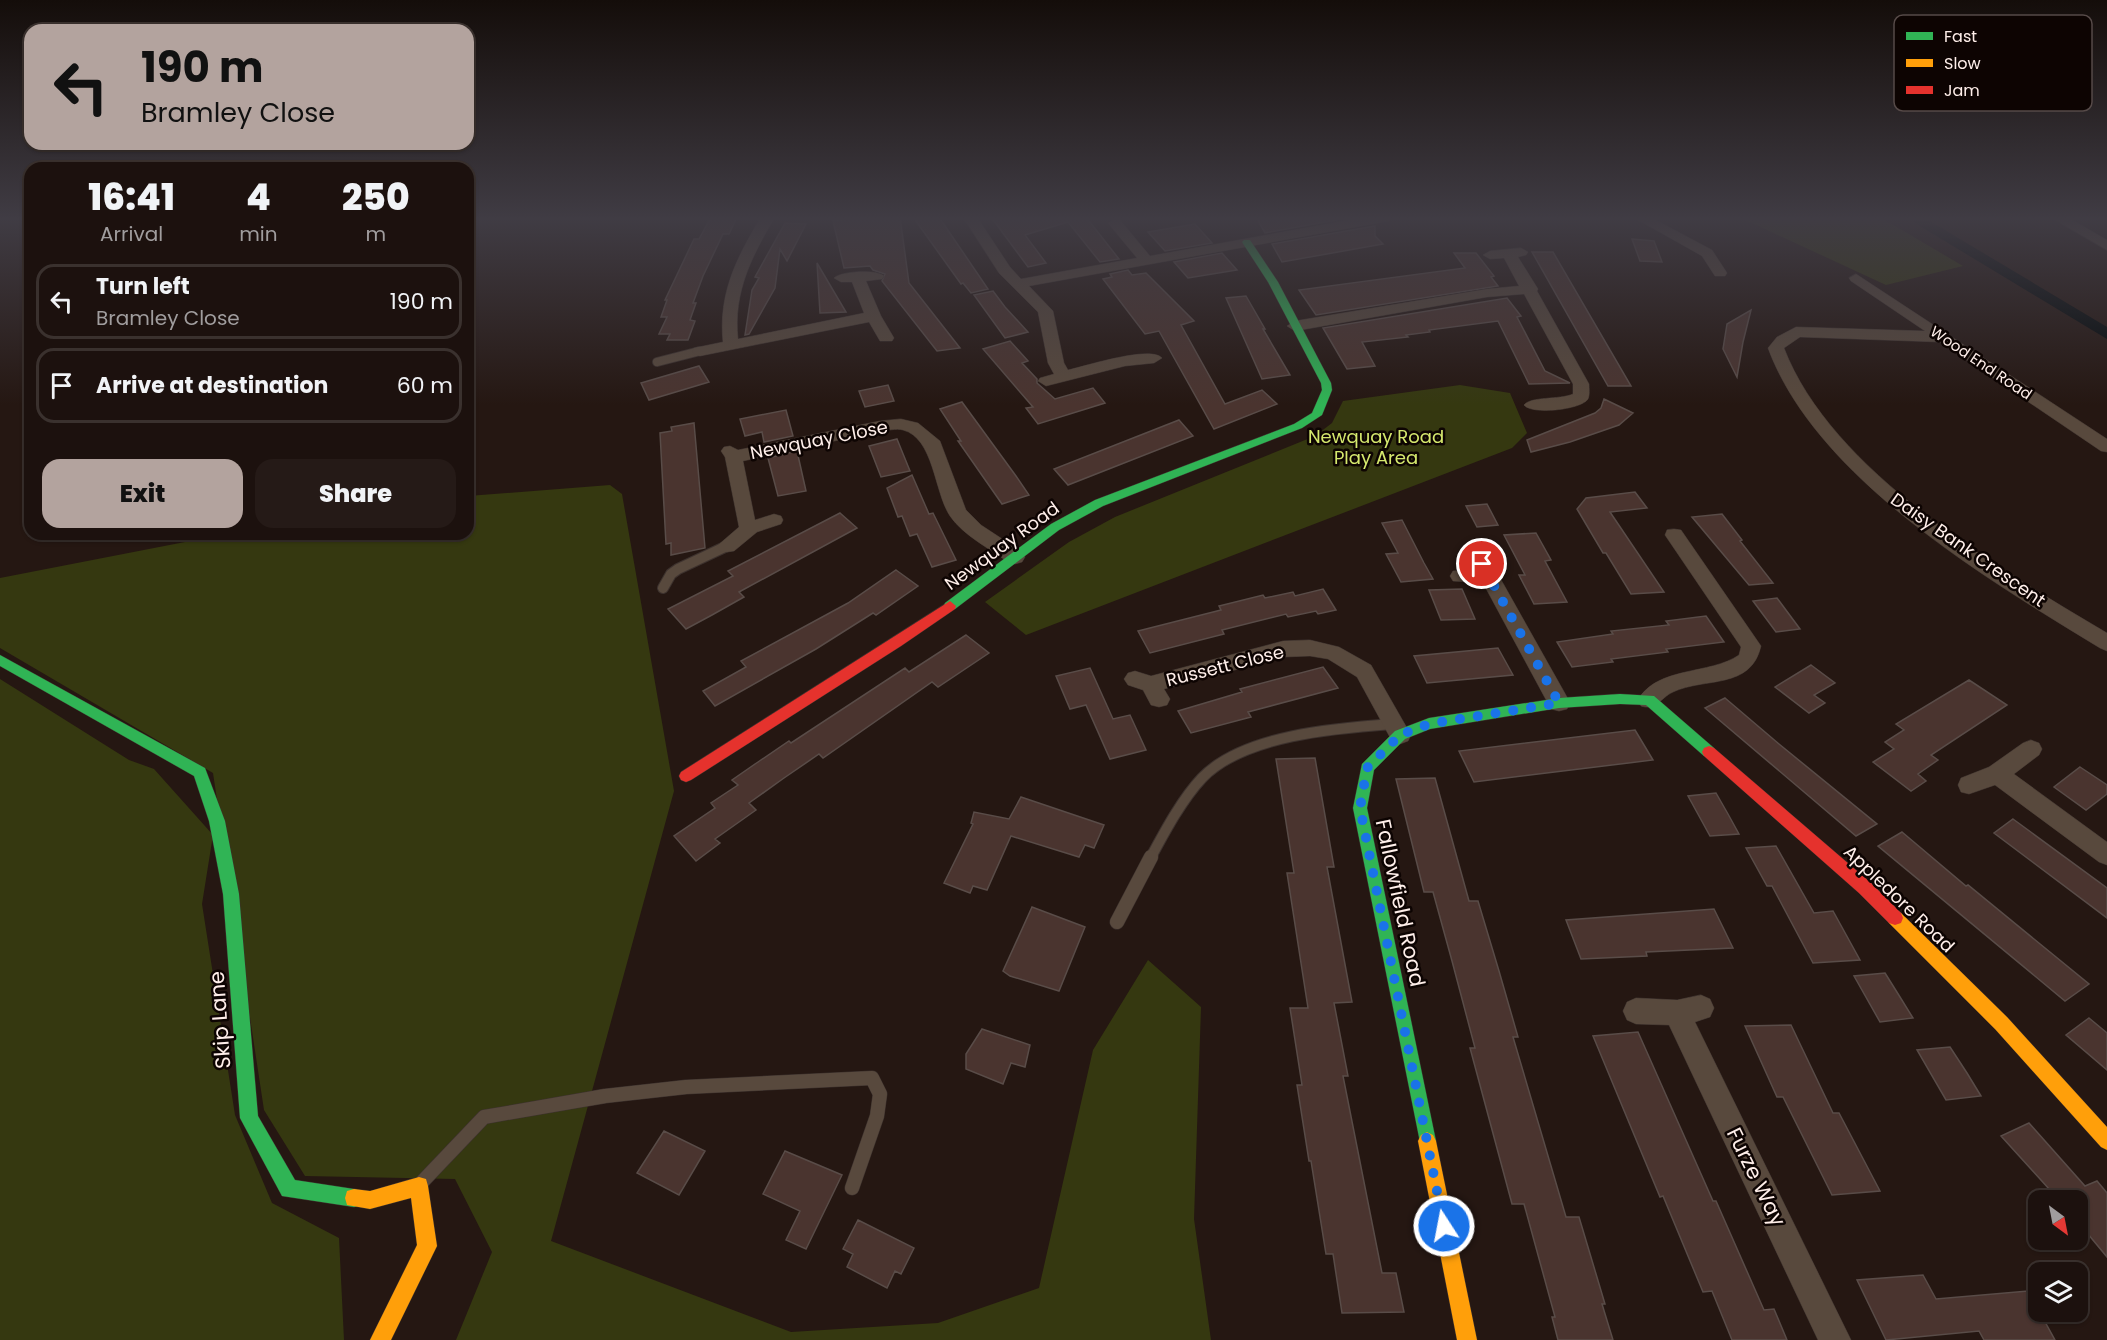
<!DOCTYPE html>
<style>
body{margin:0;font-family:Poppins,sans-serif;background:#251a17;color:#f1f3f6;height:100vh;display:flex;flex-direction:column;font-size:22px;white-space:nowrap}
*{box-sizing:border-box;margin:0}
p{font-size:20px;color:#a09d9e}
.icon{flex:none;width:33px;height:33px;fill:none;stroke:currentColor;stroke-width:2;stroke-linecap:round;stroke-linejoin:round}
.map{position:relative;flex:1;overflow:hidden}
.drawer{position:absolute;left:24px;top:162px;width:450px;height:378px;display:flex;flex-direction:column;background:#1c110e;border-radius:18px;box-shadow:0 2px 4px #0004,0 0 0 2px #3a312e}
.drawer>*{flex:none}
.top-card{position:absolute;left:24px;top:24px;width:450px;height:126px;border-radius:18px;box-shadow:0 2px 4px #0004,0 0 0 2px #3a312e;background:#b3a39e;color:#111;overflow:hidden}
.needle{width:39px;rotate:148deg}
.tools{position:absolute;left:2028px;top:1190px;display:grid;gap:12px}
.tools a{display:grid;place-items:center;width:60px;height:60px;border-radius:12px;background:#1c110e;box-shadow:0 2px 4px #0004,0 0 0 2px #3a312e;font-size:30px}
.pin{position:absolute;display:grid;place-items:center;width:51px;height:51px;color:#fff;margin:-26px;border:3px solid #fff;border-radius:50%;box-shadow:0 2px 6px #0007}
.me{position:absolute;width:66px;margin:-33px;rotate:349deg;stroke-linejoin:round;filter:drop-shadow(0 0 4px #0008)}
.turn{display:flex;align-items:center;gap:21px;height:126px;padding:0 18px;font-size:27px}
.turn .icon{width:78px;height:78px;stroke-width:2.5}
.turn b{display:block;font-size:42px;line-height:51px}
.eta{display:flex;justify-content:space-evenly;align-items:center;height:102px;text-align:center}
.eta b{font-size:36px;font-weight:800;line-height:42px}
.cta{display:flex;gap:12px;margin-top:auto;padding:12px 18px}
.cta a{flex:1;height:69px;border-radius:18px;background:#b3a39e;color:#111;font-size:24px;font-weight:800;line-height:69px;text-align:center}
.cta a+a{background:#251a17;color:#f1f3f6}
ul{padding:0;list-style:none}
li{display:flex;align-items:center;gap:18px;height:75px;margin:0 12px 9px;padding:0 6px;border:3px solid #3a312e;border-radius:18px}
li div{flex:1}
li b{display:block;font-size:22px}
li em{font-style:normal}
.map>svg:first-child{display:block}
.green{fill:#353810}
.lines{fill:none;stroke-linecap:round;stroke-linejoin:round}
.canal{fill:#03090b;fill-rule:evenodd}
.building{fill:#4a342f;stroke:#594c48;stroke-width:1.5}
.lane-far2-casing{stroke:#3d322e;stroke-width:10}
.lane-far1-casing{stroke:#3d322e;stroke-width:12}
.lane-casing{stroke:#3d322e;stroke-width:15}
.street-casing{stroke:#3d322e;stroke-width:1}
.fast-casing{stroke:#3d322e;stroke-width:1}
.slow-casing{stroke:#3d322e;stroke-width:1}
.jam-casing{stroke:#3d322e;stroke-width:1}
.lane-far2{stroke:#58493d;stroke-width:8}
.lane-far1{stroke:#58493d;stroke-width:10}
.lane{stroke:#58493d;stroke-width:14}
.street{fill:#58493d;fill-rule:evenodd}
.fast{fill:#30b455;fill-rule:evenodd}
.slow{fill:#ff9f0a;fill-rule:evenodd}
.jam{fill:#e5322d;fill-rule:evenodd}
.route{stroke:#1a73e8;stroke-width:10;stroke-dasharray:0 18}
.labels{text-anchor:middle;stroke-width:5;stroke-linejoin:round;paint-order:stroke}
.far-street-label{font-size:15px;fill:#ffefea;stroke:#0d0402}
.park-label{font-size:18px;fill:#d6e96e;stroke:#0d0402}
.street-label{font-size:18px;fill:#ffefea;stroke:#0d0402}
.near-street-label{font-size:21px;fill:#ffefea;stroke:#0d0402}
.key{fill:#0d0402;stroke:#564a48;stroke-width:1.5}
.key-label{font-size:16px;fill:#ffefea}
</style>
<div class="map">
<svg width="2107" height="1340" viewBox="0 0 2107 1340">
<rect width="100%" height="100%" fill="#251712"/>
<path class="green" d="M1739,217H1880L1963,266L1886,285Z
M1460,385L1510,393L1527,433L1512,448L1026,635L985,602L1069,542L1115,517L1315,436L1332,423L1343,401Z
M610,485L622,494L674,791L551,1241L791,1332L938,1323L1039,1288L1093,1050L1148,960L1201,1007L1194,1219L1211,1340H456L492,1252L455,1179L305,1176L264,1110L213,773L0,648V578L226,534H468V496Z
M0,679L129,760L154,769L213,835L202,904L235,1115L272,1203L339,1238L344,1340H0Z"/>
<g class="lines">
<path class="canal" d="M1905,217H1923L2107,327V339Z"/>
</g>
<path class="building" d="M711,217H737L729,234H723L703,276L693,303H696L690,320L695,321L688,340H667L670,334H659L667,317H661L667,300H665L694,239H699Z
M863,217H900L909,283L960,348L937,351L882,281L885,274L873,270L870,266L844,268L833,221Z
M913,217H939L988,289L971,293L963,283L961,284Z
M991,217H1086L1119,259L1100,262L1068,222L1025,235L1046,263L1028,267Z
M1256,217H1353L1265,233Z
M785,223L806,224L787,261L780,249L775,288L749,334L745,335L752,290L759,278L755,277Z
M1195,224L1212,243L1165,251L1148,232Z
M1375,226V236L1383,244L1282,262L1272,244Z
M1632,239L1654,241L1662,262L1640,261Z
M1532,252H1553L1631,386H1608Z
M1222,253L1237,270L1188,278L1174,262Z
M1454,253H1476L1494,276L1491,277L1498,286L1316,315L1299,290L1465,268Z
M817,263L846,312L820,313Z
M1128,270L1132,275L1146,273L1194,321L1181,325L1225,404L1262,390L1277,404L1214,429L1159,331L1145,334L1103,279L1112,277L1110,274Z
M993,291L1005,307L1028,332L1005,338L974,295Z
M1246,296L1265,329H1263L1290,375L1262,379L1226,298Z
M1507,298L1521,316L1517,317L1545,371L1570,383L1529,384L1498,321L1429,330L1430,332L1406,335L1408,337L1362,342L1375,366L1347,369L1323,328Z
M1751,310L1743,342L1737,377L1723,349L1727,324Z
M1010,341L1028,361L1022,363L1037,379V383L1055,399L1093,388L1105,403L1038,424L1026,408L1033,407L983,349Z
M699,366L709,382L649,400L641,383Z
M888,385L894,401L865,407L859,391Z
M1604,399L1633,413L1619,425L1570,442L1531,452L1527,440L1595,413L1601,408Z
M962,402L1016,476L1029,495L1002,504L958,441H961L940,409Z
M786,410L793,436L764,442L762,432L745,436L740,419Z
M1179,420L1193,436L1068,485L1054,469Z
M694,423L705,548L671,555V543L666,544L660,433L672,431L671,427Z
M897,439L910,471L881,477L869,446Z
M797,451L806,491L778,496L768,458Z
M912,475L929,514L933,513L956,560L932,567L917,534L910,536L902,516L898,517L887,488Z
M1635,492L1647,508L1610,512L1664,592L1631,594L1606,553H1603L1577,509L1586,498Z
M1487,504L1498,525L1477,527L1466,506Z
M840,513L857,528L739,592L744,597L712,615L686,629L668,609L733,576L728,571Z
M1722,514L1742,540L1740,541L1773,583L1749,585L1692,517Z
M1402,520L1424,563L1433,579L1401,582L1386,554L1398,553L1382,523Z
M1536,533L1551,560L1545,561L1567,602L1534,604L1519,575H1525L1504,535Z
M896,570L918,586L876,615L873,613L816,649L715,706L703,691L746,667L741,661L848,603Z
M1323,589L1336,610L1318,614L1316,611L1288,617L1286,614L1222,630L1224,634L1150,653L1138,631L1221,610L1219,606L1263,595L1265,598L1293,592L1295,596Z
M1462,589L1475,619L1441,620L1429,590Z
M1777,598L1780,602L1800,629L1776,632L1753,601Z
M1706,616L1724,642L1666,649L1668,652L1611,659L1613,662L1572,667L1557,642L1613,634L1611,631L1669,625L1666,621Z
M966,635L989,653L938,687L932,682L823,758L819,754L784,778L749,803L756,810L715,839L720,843L696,861L674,836L715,808L711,803L738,785L732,780L758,762L789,741L791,743L905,668L909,672Z
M1498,648L1513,675L1427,683L1414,656Z
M1811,665L1835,683L1814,695L1825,703L1809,713L1775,687Z
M1323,667L1338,688L1248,712L1251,717L1191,733L1178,711L1242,692L1240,689Z
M1090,668L1113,719L1130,715L1146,750L1110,759L1086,705L1070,709L1056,676Z
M1969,680L2007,705L1931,755L1938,760L1918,774L1926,781L1911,791L1873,762L1894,749L1885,742L1904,730L1896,724Z
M1725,698L1779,744L1877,824L1856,836L1705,708Z
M1635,730L1653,760L1474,782L1459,751Z
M1315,758L1334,867H1327L1352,1002L1334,1003L1348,1076H1343L1382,1273H1396L1404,1312L1342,1313L1333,1254H1326L1311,1161H1309L1297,1085H1302L1290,1008H1308L1287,873H1294L1276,759Z
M2080,767L2107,785V794L2086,810L2054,787Z
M1435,778L1469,901H1478L1499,971L1518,1037H1513L1566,1217H1579L1605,1304H1602L1613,1340H1558L1552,1317H1555L1524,1204H1512L1470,1048H1475L1452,961L1433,892H1424L1396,779Z
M1716,793L1728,814L1739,834L1710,836L1688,796Z
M1021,797L1104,825L1094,848L1085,845L1079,857L1011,836L987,890L973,886L970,893L944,883L973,824L971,823L974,812L1009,819Z
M2013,819L2107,888V918L1994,833Z
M1902,832L1966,886L1968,885L2089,984L2065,1001L1878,846Z
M1776,846L1814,913L1833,911L1860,960L1813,963L1772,886H1767L1746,848Z
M1032,907L1085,927L1059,991L1010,976L1003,971Z
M1714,909L1733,948L1646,952L1647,956L1581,959L1566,920Z
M1885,973L1900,997L1913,1018L1880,1022L1854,976Z
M2089,1018L2107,1033V1070L2066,1035Z
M1791,1025L1833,1113H1839L1880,1191L1832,1195L1783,1097H1777L1745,1026Z
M982,1029L1030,1045L1025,1067L1011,1063L1003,1084L966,1069V1054Z
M1638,1032L1713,1201H1716L1764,1310L1774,1309L1787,1340H1732L1712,1291L1703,1292L1663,1196L1660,1197L1593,1036Z
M1950,1047L1967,1073L1981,1096L1946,1100L1917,1050Z
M2029,1123L2085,1186L2097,1181L2107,1193V1257L2078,1222V1200H2059L2001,1136Z
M664,1131L705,1151L679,1195L637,1173Z
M785,1151L842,1175L806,1249L786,1240L800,1211L763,1194Z
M858,1220L914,1248L901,1274L895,1271L887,1288L847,1267L853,1254L843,1249Z
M1923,1275L1936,1299L2028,1291L2055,1340H1984L1979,1331L1886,1340L1857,1280Z"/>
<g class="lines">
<defs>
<path id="lane-far2" d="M657,362L700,351"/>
<path id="lane-far1" d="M663,588L671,574L678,569L727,546
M1150,859C1164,833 1182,799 1202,778C1243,735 1337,728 1393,724"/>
<path id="lane" d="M1117,922L1151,857
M423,1181L484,1117L605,1096L686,1087L872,1078L880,1094L877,1116L852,1188"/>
<path id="street" d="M761,217H775C752,256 733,292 738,339L864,313L852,282H841L834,278C840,271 878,269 884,276L882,279L866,281L881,316L894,338L892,341H880L869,322L700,356L694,354L692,351L694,348L723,342C718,293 737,257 761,217Z
M963,217H977L1010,267L1021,279L1137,258L1108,223L1115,219L1120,220L1150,256L1366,217H1396L1389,221L1029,286L1053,311L1064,363L1068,370C1086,366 1151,345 1162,358L1154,363L1125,366L1046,386L1038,381L1040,378L1054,374L1048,363L1038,312L999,273Z
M1633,217H1650L1712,250L1727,273L1725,276H1715L1702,256Z
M2050,217H2067L2107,240V250Z
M1521,248L1528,252L1526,255L1518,257L1538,289L1537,291L1589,384C1589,388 1590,395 1588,399C1581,410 1531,415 1524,405C1531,396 1559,400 1573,394V384L1524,294L1487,297L1295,331L1287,326L1295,321L1487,289L1519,286L1504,258L1490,259L1483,255L1490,251Z
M1856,274L2107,439V452L2101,451L1940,342L1800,337L1784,348C1831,471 1999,569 2107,633V651L2100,648C1987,579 1816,478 1768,348L1777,337L1796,327L1925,331L1851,281L1849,278Z
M901,419L918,423L940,441L966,510L981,525L1022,552L1025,557L1022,562L1015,564L1008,562C989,548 964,536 950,516C934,492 934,438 903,430C896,428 887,431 880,431L743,461L755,520L774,514L781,516L783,520L781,524L757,532L734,551L727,552L720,551L717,546L739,527L725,457L721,451L724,447L730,446L738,450L880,421Z
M1674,529L1681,530L1761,646C1751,690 1705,677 1673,692C1660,698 1657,711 1641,706L1638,700C1657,666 1710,675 1739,655L1741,647L1665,535L1667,530Z
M1476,546L1483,548L1486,553L1567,697L1570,703L1567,709L1559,711L1551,709L1483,583L1453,581L1450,576L1453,571L1475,569L1466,553L1469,548Z
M1310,640L1339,647L1371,665L1411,735L1408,741L1400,744L1392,741L1357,677L1328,659L1310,656L1283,657L1164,689L1170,699L1167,705L1159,707L1151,705L1143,690L1128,685L1124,679L1128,673L1135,671L1151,676L1283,641Z
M2031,740L2039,743L2042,749L2039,755L2014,774L2107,842V865L2099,862L1995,785L1969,794L1961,792L1958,785L1961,778L1989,767L2023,743Z
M1701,995L1710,999L1714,1008L1710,1017L1695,1022L1851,1340H1818L1669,1025L1636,1024L1627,1020L1623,1011L1627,1002L1636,998L1677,1000Z"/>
<path id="fast" d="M1244,240H1250L1278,282L1331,383L1332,390L1322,415L1302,428L1103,506L1059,530L955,609H945L944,606L945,603L1051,524L1095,500L1294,424L1312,413L1322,390L1321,383L1268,282L1242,242Z
M0,655L205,768L225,821L239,894L258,1116L295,1180L354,1189L361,1191L363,1198L361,1205L354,1207L282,1196L240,1118L223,894L209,821L194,776L0,666Z
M1620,694L1654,696L1714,748L1716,752L1714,756H1704L1646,705L1620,704L1559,708L1430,729L1405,739L1374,770L1367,808L1436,1141L1433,1147L1427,1150L1421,1147L1353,808L1362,764L1395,731L1429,718L1559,698Z"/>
<path id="slow" d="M1895,911L1901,913L2007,1017L2107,1127V1150L2101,1147L1995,1029L1889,923L1887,918L1889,913Z
M1427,1132L1433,1135L1436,1141L1477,1340H1457L1418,1141L1421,1135Z
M419,1177L426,1179L428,1186L437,1246L391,1340H370L417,1245L411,1198L370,1209L347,1205L345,1198L347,1191L354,1189L370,1191Z"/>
<path id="jam" d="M950,601L956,606L955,609L901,646L691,780L686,782L681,780L679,776L681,772Z
M1709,746L1714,748L1871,883L1901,913L1903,918L1901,923L1895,925L1889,923L1859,893L1704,756L1702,752L1704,748Z"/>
</defs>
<use href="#lane-far2" class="lane-far2-casing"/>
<use href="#lane-far1" class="lane-far1-casing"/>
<use href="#lane" class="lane-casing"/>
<use href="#street" class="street-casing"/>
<use href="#fast" class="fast-casing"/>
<use href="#slow" class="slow-casing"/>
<use href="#jam" class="jam-casing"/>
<use href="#lane-far2" class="lane-far2"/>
<use href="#lane-far1" class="lane-far1"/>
<use href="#lane" class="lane"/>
<use href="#street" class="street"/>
<use href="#fast" class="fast"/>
<use href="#slow" class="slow"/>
<use href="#jam" class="jam"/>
</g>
<linearGradient id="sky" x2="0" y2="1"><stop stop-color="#140d0a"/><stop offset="0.54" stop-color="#403c44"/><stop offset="1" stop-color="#403c44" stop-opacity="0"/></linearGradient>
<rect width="2107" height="405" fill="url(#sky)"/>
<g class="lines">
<path class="route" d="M1444,1226L1360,808L1367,768L1400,735L1429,724L1559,703L1482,564"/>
</g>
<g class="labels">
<g class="far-street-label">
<text transform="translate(1981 363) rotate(34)" y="5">Wood End Road</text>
</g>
<g class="park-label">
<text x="1376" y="443">Newquay Road<tspan x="1376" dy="21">Play Area</tspan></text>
</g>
<g class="street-label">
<text transform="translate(819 440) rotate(-11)" y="6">Newquay Close</text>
<text transform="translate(1002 546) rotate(-36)" y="6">Newquay Road</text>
<text transform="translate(1968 550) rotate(35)" y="6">Daisy Bank Crescent</text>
<text transform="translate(1225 666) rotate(-14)" y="6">Russett Close</text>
<text transform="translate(1899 899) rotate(44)" y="6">Appledore Road</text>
</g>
<g class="near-street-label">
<text transform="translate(1400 903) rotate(78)" y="7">Fallowfield Road</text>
<text transform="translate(220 1020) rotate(-94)" y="7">Skip Lane</text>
<text transform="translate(1756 1177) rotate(64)" y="7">Furze Way</text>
</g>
</g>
<rect x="1894" y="15" width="198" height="96" rx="9" class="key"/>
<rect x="1906" y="32" width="27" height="8" fill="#30b455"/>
<rect x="1906" y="59" width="27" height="8" fill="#ff9f0a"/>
<rect x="1906" y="86" width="27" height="8" fill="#e5322d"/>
<g class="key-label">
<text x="1944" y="42">Fast</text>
<text x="1944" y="69">Slow</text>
<text x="1944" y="96">Jam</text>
</g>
</svg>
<div class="tools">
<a><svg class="needle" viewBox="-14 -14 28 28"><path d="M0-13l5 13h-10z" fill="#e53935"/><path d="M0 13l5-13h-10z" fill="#a09d9e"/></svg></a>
<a><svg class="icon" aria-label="layers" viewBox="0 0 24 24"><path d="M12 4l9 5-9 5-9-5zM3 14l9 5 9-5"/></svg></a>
</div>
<div class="pin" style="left:1482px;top:564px;background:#d93025"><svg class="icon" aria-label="arrive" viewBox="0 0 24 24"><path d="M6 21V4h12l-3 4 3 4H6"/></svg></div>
<svg class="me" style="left:1444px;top:1226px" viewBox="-20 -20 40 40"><circle r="17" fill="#1a73e8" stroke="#fff" stroke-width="3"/><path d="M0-11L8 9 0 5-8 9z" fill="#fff"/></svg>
<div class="top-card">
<div class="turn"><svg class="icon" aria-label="left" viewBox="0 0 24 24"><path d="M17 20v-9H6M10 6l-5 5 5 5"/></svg><div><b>190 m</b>Bramley Close</div></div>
</div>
<section class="drawer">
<div class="eta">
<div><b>16:41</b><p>Arrival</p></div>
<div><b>4</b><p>min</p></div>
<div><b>250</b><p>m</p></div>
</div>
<ul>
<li><svg class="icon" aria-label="left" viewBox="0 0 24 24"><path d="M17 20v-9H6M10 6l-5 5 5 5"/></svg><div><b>Turn left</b><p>Bramley Close</p></div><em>190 m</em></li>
<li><svg class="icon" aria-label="arrive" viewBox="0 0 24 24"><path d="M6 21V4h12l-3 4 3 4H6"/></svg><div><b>Arrive at destination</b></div><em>60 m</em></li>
</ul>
<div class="cta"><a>Exit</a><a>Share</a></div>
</section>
</div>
